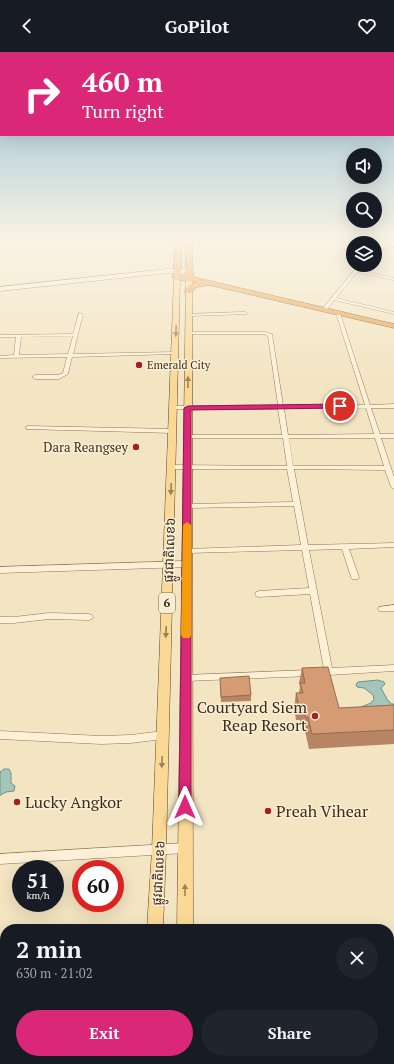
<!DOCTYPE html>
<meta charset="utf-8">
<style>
body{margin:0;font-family:"PT Serif","Noto Sans Khmer",serif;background:#20242c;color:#f1f3f6;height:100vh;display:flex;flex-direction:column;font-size:15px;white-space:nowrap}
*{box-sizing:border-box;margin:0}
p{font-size:13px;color:#9ea1a6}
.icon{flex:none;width:22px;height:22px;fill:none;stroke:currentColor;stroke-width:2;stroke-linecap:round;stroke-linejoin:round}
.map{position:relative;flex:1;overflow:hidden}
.sheet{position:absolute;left:0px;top:872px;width:394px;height:140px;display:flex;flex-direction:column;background:#171b24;border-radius:16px 16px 0 0;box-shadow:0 4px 16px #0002}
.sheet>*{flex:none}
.top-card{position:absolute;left:0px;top:0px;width:394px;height:84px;box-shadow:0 4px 16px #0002;background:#db2777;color:#fff;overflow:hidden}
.buttons{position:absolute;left:346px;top:96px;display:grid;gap:8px}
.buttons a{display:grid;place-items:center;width:36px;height:36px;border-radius:50%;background:#171b24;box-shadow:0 4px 16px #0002;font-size:20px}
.speed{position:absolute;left:12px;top:808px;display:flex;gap:8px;font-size:20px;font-weight:700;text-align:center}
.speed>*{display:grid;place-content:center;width:52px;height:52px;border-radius:50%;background:#171b24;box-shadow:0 4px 16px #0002;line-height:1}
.speed small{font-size:10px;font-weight:400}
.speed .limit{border:6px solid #d22;background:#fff;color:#111}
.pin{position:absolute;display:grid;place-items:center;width:34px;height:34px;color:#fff;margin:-17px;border:2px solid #fff;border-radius:50%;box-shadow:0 1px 4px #0007}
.me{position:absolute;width:44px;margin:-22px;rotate:0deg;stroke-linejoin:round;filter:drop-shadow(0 0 3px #0008)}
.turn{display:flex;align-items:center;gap:14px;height:84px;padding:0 16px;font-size:18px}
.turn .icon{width:52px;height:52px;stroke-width:2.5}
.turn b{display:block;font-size:28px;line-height:34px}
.round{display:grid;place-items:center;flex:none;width:42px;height:42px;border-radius:21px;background:#20242c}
.headline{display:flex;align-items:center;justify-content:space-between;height:68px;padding:0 16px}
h1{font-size:24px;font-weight:700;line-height:30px}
.action{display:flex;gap:8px;margin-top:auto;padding:8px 16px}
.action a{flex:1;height:46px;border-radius:24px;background:#db2777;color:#fff;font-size:16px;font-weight:700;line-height:46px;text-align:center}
.action a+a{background:#20242c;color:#f1f3f6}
header{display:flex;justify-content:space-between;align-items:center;height:52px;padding:0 16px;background:#171b24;font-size:18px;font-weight:700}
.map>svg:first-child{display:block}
.water{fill:#a5c5bb;stroke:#6a958a}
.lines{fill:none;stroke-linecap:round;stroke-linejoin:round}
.canal{fill:#a5c5bb;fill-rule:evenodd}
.street-casing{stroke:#8f7457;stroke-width:1}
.secondary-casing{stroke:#71553a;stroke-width:1}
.primary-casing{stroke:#5d422b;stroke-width:1}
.highway-casing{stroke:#5d422b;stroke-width:1}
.street{fill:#fcf0d7;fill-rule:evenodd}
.secondary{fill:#fcf0d7;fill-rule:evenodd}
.primary{fill:#fad996;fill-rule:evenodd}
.highway{fill:#eba24a;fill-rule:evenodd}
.wall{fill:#b78564}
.building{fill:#d59b74;stroke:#956c51}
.oneway{fill:#9c825a}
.route{fill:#db2777;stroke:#8e194d}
.slow{fill:#f59e0b}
.poi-dot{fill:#a52023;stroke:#f9eed3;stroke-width:1.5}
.labels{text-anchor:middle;stroke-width:3;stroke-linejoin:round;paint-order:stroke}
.far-poi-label{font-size:11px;fill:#3d2c1d;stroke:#f9eed3;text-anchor:start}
.shield{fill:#f9eed3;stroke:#756654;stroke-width:1}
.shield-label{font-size:12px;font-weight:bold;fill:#3d2c1d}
.poi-label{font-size:13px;fill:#3d2c1d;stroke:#f9eed3;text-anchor:end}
.street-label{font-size:13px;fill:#3d2c1d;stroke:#f9eed3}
.near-poi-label{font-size:16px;fill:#3d2c1d;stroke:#f9eed3;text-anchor:start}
</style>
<header><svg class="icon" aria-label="back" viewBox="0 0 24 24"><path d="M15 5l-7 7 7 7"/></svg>GoPilot<svg class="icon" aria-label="heart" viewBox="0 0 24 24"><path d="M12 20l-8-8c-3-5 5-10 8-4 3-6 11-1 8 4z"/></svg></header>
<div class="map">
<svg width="394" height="1012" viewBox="0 0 394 1012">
<rect width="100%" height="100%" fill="#f3e4c2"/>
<path class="water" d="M378,628L384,630L385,632L381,636L388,649H389L391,652H394V659L362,661L361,655L371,651L374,647L373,643L364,636L357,635L356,632L358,630Z
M4,717H9L11,721V731L15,734L14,739L6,740L1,743H0V720Z"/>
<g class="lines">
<path class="canal" d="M51,1007H88L86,1012H49Z"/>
<defs>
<path id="street" d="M363,190H367L368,191H364Z
M394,196V198L375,200V198Z
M359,213H363L359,218L394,226V228L357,220L336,246L394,260V262L334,248L327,258H323V256Z
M245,260L247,261V262L188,264L186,263L188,262Z
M336,260L340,261L370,353L394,352V356H371L380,382H394V386H381L394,425V437L391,435L385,418L294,417L308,493L394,491V495L349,497L359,525L358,527H352L351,525L342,497L309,498L332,616L394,613V619L329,623L323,622L322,620L324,617L310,542L259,545L256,544L255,542L256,540L259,539L309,536L302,498L187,501L184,499L187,497L301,493L294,454L187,456L184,454L187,452L293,450L287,417H171L168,415L171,413L287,414L283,386H185L184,385L187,383H282L278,357H171V355L173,354L278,353L268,284L264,282H186V280H265L272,282L283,353H365L336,261ZM366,356L374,382L288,383L284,357ZM289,386H375L384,414H293Z
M79,261L83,262L73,302L175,300L177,301L175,302L72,305L68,322L59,327H35L32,325L35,323H58L63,321L67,305L0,306V304L14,303L16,285H0V283L73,282ZM73,284L68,302L19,303L21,285Z
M28,374L173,377L176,379L173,381L26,377V375Z
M187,509L191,512L187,515L0,521V515Z
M394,553V559H379L378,557L379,555Z
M49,561L89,562L92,563L93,565L92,567L89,568L49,567L14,571H0V565H14Z
M310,618L313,619L314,621L313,623L310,624L186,629L183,628L182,626L183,624L186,623Z
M0,679L101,684L131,683L163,679L166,680L167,683L166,686L163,687L131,691L101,692L0,687Z
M185,791L189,792L190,796L189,800L185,801L0,812V802Z
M0,898H5V908H0Z
M0,909H5V921H0Z
M5,988V1000L0,1001V989Z"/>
<path id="secondary" d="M167,217H189L192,219L189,221H167L0,239V235Z
M394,1002V1012H360L362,1007H389V1003Z"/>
<path id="primary" d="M177,224L180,226L166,798L163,877H147L152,798L174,226Z
M189,224L192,226L193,877H177L186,226Z
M143,1007H161V1012H143Z
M175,1007H193V1012H175Z"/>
<path id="highway" d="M176,190H182L181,224H185L186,190H192L193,225L394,272V276L209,233L197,235L191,241H185L184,239L189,233L198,230L177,228L173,226Z"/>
</defs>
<use href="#street" class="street-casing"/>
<use href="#secondary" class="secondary-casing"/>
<use href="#primary" class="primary-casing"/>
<use href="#highway" class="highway-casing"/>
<use href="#street" class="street"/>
<use href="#secondary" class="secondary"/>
<use href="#primary" class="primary"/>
<use href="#highway" class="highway"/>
</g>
<path class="wall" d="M302,616L339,656L394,653V692L309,697L305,679H302L300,668H296L294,656L296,641H299L300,635L299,631Z
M220,626L251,643V649L221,650L220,631Z"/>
<path class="building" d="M328,615L339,656L394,653V678L312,682L308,665H305L303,653L299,654L296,641H303L300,631H305L302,616Z
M249,624L251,643L221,645L220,626Z"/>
<defs><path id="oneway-solid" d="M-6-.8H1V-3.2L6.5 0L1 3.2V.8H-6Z"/></defs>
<g class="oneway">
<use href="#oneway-solid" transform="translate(176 279) rotate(92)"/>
<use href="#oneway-solid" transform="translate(188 330) rotate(-90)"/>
<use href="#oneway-solid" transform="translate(171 437) rotate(92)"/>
<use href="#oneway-solid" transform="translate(166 580) rotate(92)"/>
<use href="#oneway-solid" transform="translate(162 710) rotate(92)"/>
<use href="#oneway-solid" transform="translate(185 838) rotate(-90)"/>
</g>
<linearGradient id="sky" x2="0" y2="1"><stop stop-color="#8dbbd6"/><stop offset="0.57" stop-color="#faf3e4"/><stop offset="1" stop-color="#faf3e4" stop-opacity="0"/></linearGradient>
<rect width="394" height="332" fill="url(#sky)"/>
<path class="route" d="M340,352L342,353V356L191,358V755L190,759L185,761L181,759L179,755L184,356L188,354Z"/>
<path class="slow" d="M187,470L191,473V583L190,586H183L181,583L183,473Z"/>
<g class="poi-dot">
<circle cx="139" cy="313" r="4"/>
<circle cx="136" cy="395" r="4"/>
<circle cx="315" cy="664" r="4"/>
<circle cx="17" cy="750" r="4"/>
<circle cx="268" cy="759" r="4"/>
</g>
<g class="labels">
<g class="far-poi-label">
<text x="147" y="317">Emerald City</text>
</g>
<rect class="shield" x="159" y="541" width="16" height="20" rx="3"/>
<g class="shield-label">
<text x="167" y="555">6</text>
</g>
<g class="poi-label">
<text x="128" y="400">Dara Reangsey</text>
</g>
<g class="street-label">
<text transform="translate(169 498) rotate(-88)" y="5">ផ្លូវជាតិលេខ៦</text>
<text transform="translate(158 821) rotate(-87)" y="5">ផ្លូវជាតិលេខ៦</text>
</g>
<g class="near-poi-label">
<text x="307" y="661" text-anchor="end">Courtyard Siem<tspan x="307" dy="18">Reap Resort</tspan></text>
<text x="25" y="756">Lucky Angkor</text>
<text x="276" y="765">Preah Vihear</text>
</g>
</g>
</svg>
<div class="buttons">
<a><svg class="icon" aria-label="sound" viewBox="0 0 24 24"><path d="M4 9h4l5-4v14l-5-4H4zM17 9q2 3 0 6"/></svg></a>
<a><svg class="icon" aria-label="search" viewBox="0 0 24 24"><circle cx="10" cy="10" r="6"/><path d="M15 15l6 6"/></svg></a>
<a><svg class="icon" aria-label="layers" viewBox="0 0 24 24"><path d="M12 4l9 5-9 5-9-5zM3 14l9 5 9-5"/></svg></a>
</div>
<div class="speed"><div>51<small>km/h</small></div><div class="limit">60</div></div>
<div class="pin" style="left:340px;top:354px;background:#d93025"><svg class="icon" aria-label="arrive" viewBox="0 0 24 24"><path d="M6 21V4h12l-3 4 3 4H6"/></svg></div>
<svg class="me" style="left:185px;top:755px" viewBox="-20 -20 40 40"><path d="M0-17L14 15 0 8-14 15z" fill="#db2777" stroke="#fff" stroke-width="4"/></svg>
<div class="top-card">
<div class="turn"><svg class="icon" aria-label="right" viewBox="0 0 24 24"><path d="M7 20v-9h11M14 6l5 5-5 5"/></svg><div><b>460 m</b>Turn right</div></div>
</div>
<section class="sheet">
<div class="headline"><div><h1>2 min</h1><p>630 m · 21:02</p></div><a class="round"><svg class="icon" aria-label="close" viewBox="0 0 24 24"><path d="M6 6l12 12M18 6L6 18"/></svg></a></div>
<div class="action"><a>Exit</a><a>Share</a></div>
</section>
</div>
